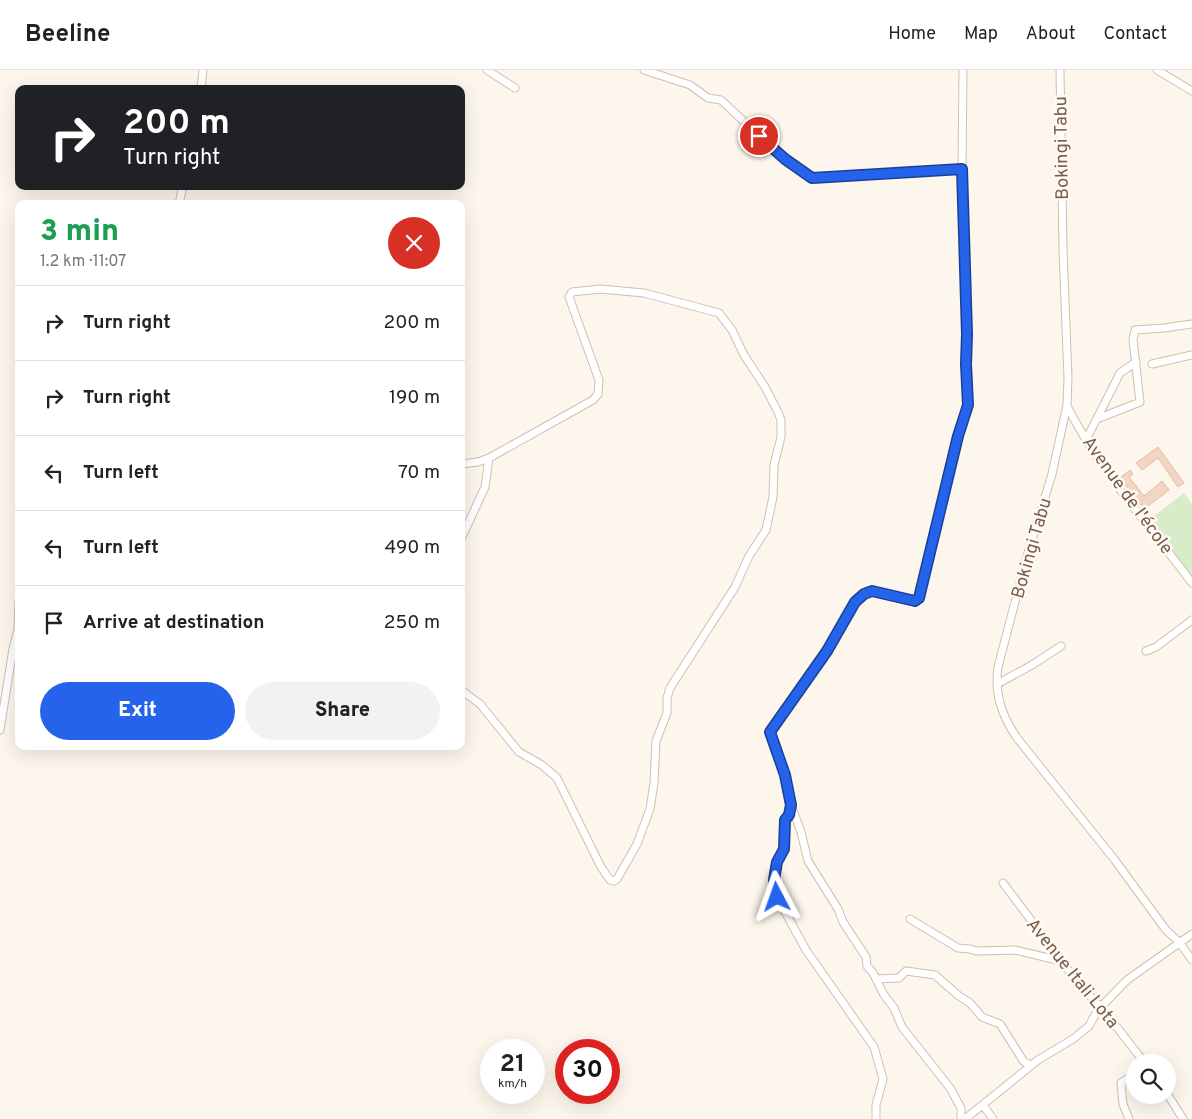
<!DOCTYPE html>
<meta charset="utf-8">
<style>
body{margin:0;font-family:Overpass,sans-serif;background:#f2f2f2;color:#222;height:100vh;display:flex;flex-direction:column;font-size:19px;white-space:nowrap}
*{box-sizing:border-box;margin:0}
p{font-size:16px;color:#767676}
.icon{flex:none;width:28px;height:28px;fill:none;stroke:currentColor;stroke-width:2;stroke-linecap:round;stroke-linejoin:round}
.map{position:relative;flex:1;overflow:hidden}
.details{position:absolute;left:15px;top:130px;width:450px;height:550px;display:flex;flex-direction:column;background:#fff;border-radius:10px;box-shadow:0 5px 20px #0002}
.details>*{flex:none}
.hud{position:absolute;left:15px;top:15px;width:450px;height:105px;border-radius:10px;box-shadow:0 5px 20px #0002;background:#202124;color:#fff;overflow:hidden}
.buttons{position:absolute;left:1126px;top:984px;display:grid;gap:10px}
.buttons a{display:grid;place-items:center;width:50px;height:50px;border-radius:50%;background:#fff;box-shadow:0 5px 20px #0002;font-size:25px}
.speed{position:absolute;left:480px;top:969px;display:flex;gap:10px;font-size:25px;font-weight:700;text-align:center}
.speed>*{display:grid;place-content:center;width:65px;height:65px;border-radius:50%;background:#fff;box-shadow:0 5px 20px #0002;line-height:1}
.speed small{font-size:12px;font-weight:400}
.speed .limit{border:8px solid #d22;background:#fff;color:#111}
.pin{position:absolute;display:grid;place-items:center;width:42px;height:42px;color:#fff;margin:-21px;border:2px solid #fff;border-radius:50%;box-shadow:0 1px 5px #0007}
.me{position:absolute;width:55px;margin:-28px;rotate:356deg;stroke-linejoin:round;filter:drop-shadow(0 0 4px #0008)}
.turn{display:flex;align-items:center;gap:18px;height:105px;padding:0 25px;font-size:22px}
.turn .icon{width:65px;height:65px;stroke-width:2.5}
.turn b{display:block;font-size:35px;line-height:42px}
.round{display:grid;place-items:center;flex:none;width:52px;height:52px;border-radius:26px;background:#f2f2f2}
.overview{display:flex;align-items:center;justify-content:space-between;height:85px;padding:0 25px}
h1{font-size:30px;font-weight:800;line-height:38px;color:#1e9e55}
.button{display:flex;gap:10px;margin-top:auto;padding:10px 25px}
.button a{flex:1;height:58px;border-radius:30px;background:#2563eb;color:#fff;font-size:20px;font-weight:800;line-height:58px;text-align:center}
.button a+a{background:#f2f2f2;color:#222}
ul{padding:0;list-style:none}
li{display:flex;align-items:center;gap:15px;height:75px;padding:0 25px;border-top:1px solid #e0e0e0}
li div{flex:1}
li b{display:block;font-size:19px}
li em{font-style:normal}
header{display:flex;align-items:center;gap:30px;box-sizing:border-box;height:70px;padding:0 25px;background:#fff;border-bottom:1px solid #e0e0e0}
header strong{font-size:24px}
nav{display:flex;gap:28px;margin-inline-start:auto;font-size:18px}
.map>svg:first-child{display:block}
.green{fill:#d8ecc9}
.building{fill:#f3d5c3;stroke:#e6bba3}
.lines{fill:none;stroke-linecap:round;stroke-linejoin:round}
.minor-casing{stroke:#d1beb0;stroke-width:9}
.minor{stroke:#fff;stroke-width:7}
.route-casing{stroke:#184099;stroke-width:12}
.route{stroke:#2563eb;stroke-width:9}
.labels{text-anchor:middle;stroke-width:5;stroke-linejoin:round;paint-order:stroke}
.street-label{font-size:18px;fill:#7a5c4d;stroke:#fffaf3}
</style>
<header>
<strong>Beeline</strong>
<nav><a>Home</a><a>Map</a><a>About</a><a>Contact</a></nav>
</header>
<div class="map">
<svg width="1192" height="1049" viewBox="0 0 1192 1049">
<rect width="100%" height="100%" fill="#fdf6ec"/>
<path class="green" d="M1184,423L1192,434V510L1148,451Z"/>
<path class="building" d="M1158,377L1184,413L1178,417L1158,388L1142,400L1136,393Z
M1130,400L1133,404L1129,407L1144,426L1162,411L1169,420L1144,439L1120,408Z"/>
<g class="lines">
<defs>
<path id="minor" d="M487,0L515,18
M644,0L690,15L708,28L721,30L771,77L812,108L962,99
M1060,0L1063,179L1068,308L1067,335L1052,404L1027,486L998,597C994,624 1002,646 1017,668L1114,789L1166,860L1180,873L1192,890
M1157,0L1192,21
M201,19L203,0
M179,134L183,116
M1152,294L1192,285
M1067,336C1098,398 1150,457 1192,513
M1097,349L1140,332L1133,270L1135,260L1164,258L1192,254
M1086,370L1120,303L1136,292
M461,394L478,392L489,388L593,330L598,324L599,310L569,227L572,222L600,219L644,223L719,243L732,260L744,285L765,317L778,342L781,350V367L774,395L773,427L766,460L749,486L735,517L670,618L667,628V643L656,671L654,713L650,739L637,774L617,809L614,811L610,810L601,797L557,708L542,695L519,682L480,634L461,620
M461,469L485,417L489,388
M1146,581L1156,577L1192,550
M997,614L1032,595L1061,576
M0,660L13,579L18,560L19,531
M790,738L789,745L785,750L784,779L777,792L774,810L777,827L806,880L874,977L883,1009L876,1035V1049
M1003,813L1082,918L1101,937L1144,992
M910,849L958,878L970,879L976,881L1015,880L1061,891
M876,909L899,908L906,901L935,905L959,926L970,933L982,947L1000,954L1024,992L1032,995
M1168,1025L1183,1049
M983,1035L993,1049
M961,1049V1038L950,1018L902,957L894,938L884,925L873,903L867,896L866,887L843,852L838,839L808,791L801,762L791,735L785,705L770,664L772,657L827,581L855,532L867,521H872L915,531L919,527L958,366L968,335L965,294L967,264L962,99L963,0
M965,1049L1038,990L1073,969L1089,956L1097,941L1127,910L1192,864
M1129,1049L1123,1034L1121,1013L1135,1004"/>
</defs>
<use href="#minor" class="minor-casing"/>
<use href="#minor" class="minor"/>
</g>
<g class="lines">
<defs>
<path id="route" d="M759,66L785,89L812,108L962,99L967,264L966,294L968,335L958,366L919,528L915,531L872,521L864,524L855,532L827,581L770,662L785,705L791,735L789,745L785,750L784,779L777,792L774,810L777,827"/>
</defs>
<use href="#route" class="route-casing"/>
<use href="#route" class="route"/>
</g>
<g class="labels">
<g class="street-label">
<text transform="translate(1061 78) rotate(-91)" y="6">Bokingi Tabu</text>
<text transform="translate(1128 425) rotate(54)" y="6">Avenue de l'école</text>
<text transform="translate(1031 478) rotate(-74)" y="6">Bokingi Tabu</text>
<text transform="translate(1073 903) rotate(51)" y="6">Avenue Itali Lota</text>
</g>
</g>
</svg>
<div class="buttons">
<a><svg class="icon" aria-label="search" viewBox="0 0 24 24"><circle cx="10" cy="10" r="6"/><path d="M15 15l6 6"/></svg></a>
</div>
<div class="speed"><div>21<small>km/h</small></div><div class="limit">30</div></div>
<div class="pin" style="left:759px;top:66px;background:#d93025"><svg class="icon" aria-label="arrive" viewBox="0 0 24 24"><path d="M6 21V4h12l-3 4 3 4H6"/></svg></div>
<svg class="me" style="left:777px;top:827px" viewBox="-20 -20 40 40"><path d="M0-17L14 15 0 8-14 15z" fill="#2563eb" stroke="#fff" stroke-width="4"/></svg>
<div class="hud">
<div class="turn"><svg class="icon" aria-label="right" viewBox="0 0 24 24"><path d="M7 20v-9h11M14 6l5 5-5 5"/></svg><div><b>200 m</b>Turn right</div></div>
</div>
<section class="details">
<div class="overview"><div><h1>3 min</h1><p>1.2 km · 11:07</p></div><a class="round" style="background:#d93025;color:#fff"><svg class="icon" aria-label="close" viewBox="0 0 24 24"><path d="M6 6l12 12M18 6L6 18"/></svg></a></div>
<ul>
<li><svg class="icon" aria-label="right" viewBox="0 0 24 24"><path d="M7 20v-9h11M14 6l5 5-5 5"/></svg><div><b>Turn right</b></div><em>200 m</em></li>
<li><svg class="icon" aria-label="right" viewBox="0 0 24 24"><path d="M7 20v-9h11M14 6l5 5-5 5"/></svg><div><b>Turn right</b></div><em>190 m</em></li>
<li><svg class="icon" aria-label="left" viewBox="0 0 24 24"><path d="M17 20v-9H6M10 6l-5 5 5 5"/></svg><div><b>Turn left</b></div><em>70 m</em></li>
<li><svg class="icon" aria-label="left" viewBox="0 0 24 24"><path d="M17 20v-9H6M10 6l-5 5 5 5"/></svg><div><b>Turn left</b></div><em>490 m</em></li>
<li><svg class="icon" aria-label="arrive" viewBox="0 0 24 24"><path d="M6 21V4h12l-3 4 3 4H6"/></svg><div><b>Arrive at destination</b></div><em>250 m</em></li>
</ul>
<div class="button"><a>Exit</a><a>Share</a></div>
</section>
</div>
